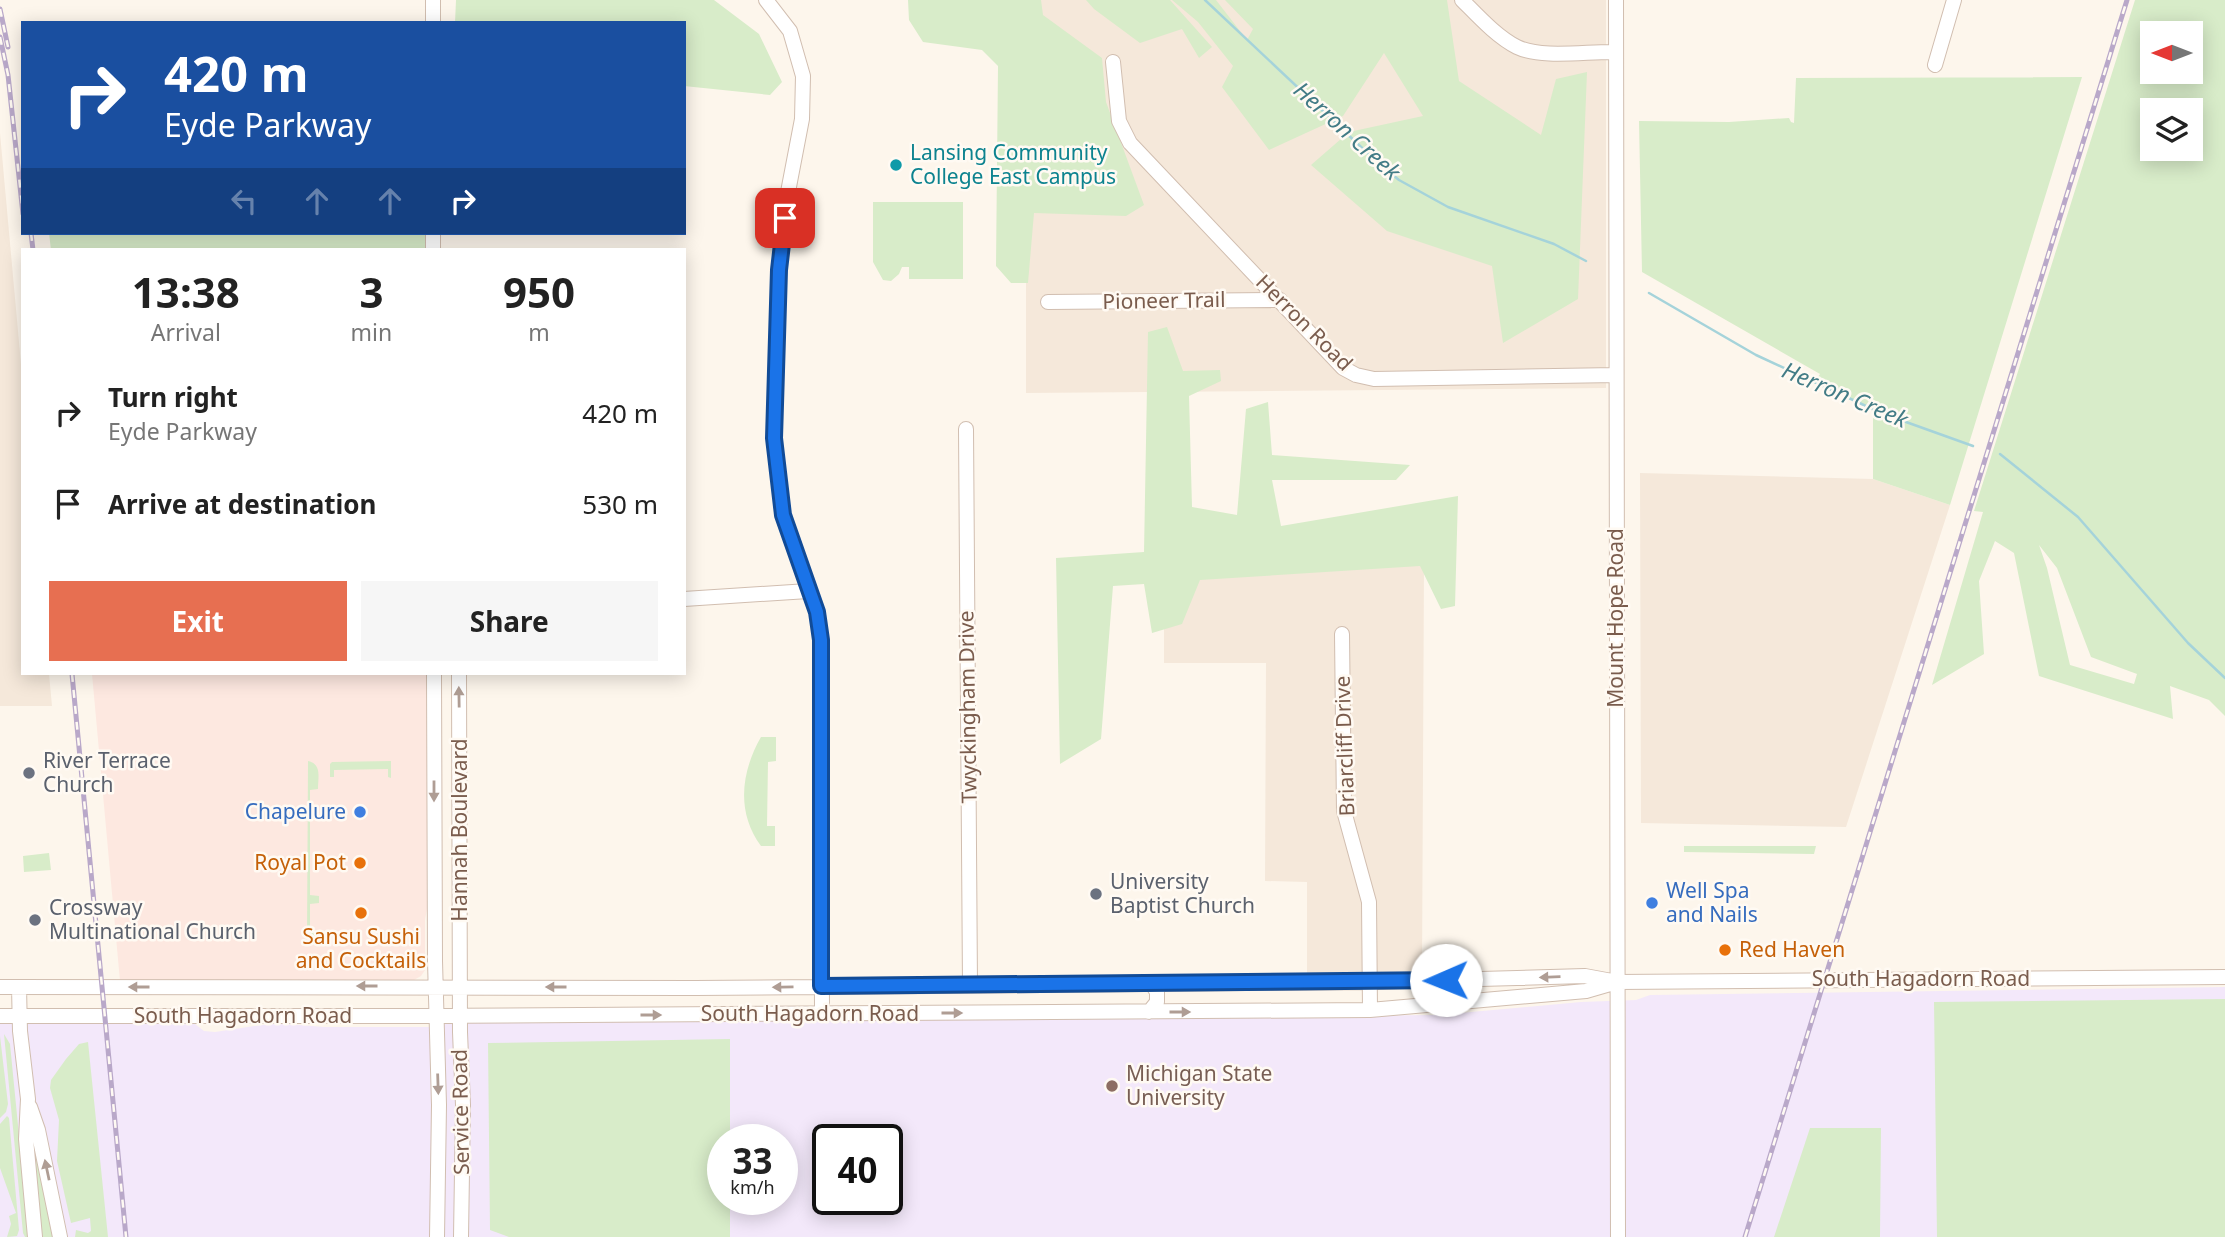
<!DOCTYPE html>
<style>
body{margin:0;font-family:"Noto Sans",sans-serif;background:#f6f6f6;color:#222;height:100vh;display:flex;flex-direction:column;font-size:26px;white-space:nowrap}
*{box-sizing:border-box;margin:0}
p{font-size:23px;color:#767676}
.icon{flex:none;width:38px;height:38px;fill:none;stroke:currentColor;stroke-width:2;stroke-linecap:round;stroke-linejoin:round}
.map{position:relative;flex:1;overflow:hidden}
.side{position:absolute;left:21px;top:248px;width:665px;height:427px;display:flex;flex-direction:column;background:#fff;border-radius:0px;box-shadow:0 4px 18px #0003}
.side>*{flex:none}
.banner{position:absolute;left:21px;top:21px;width:665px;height:214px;border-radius:0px;box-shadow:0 4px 18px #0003;background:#1a4fa0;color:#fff;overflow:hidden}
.needle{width:46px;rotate:270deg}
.controls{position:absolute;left:2140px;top:21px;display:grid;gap:14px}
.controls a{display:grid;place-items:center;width:63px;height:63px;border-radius:0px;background:#fff;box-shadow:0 4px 18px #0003;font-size:35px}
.speed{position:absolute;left:707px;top:1124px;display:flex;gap:14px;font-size:35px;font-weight:700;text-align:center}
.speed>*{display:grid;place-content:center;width:91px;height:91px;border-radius:50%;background:#fff;box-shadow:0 4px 18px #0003;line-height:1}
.speed small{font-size:18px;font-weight:400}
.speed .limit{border:4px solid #111;border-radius:10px;background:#fff;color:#111}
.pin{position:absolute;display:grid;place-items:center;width:60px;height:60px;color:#fff;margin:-30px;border-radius:14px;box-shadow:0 4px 10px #0006}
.me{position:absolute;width:77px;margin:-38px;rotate:269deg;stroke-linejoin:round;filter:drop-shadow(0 0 5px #0008)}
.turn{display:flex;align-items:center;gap:24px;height:147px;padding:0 28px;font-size:32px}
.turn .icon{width:91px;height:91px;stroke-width:2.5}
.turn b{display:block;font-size:49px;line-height:60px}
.lanes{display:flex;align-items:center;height:66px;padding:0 28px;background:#0003;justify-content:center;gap:35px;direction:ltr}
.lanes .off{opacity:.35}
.eta{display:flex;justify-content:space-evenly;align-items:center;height:119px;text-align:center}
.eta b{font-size:42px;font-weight:700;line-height:49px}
.action{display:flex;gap:14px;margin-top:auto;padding:14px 28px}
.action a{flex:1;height:80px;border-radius:0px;background:#e76f51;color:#fff;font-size:28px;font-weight:700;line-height:80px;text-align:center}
.action a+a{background:#f6f6f6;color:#222}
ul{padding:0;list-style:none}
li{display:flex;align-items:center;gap:21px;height:91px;padding:0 28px}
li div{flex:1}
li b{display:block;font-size:26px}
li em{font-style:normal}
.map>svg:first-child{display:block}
.residential{fill:#f5e8da}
.commercial{fill:#fde8e0}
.education{fill:#f3e8fa;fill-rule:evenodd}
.green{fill:#d8ecc9;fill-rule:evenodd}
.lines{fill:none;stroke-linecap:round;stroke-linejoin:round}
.stream{stroke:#a5d3da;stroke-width:2.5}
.minor-casing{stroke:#d1beb0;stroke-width:16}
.minor{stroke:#fff;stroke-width:14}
.rail-casing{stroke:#b9a8c9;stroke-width:5}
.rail{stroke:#fffaf3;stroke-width:2.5;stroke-dasharray:8;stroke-linecap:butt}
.oneway{fill:#af9d94}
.route-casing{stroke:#114b97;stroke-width:18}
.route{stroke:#1a73e8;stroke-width:12}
.culture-dot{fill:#0f9aa8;stroke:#fffaf3;stroke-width:2.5}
.worship-dot{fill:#6b7280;stroke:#fffaf3;stroke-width:2.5}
.shop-dot{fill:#3f7fe0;stroke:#fffaf3;stroke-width:2.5}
.food-dot{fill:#e8710a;stroke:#fffaf3;stroke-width:2.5}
.education-dot{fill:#8d6e63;stroke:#fffaf3;stroke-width:2.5}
.labels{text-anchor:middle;stroke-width:5;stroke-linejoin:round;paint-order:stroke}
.culture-label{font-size:21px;fill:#0d838f;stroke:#fffaf3;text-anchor:start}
.street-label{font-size:21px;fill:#7a5c4d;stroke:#fffaf3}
.worship-label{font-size:21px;fill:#5b616d;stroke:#fffaf3;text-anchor:start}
.shop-label{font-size:21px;fill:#366cbe;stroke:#fffaf3;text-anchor:end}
.food-label{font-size:21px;fill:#c56008;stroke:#fffaf3;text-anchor:end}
.education-label{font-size:21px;fill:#785e54;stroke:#fffaf3;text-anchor:start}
.water-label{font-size:23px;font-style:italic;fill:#437c86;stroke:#fffaf3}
</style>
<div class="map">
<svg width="2225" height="1237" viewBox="0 0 2225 1237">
<rect width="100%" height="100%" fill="#fdf6ec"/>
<path class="residential" d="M1026,0H1606V388L1026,393Z
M0,133L23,386V674H49L52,706H0Z
M1640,473L1873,479L1950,505L1846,827L1641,823Z
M1164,564L1424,565L1422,975L1307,977V882L1265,881L1266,663H1164Z"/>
<path class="commercial" d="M92,674H429V898L425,920V970L421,976L414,980L120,981Z"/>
<path class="education" d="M2225,987V1237H0V1021H191L204,1031L215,1032L275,1023L324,1027H441L447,1023L474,1022L1438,1015L1581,1002L1636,1000L1650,995ZM723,1139H782V1199H723ZM828,1139H887V1199H828Z"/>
<path class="green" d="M456,0H714L759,34L782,82L770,95L684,86V23H455Z
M908,0H1041L1043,15L1102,58L1106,102L1144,205L1126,216L1034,213L1028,283H1011L996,266L998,66L982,50L923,42L909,20Z
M1086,0H1170L1212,47L1199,58L1182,29L1140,43L1094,9Z
M1172,0H1216L1247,40L1253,29L1225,0H1447L1459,81L1541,135L1556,79L1587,72L1578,299L1503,343L1492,266L1387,231L1311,165L1349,132L1423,116L1384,53L1343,116L1269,150L1222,87L1233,66L1198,22Z
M2135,0H2225V716L2209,700L2170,686L2173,719L2039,676L2014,553L1995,541L1979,581L1984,654L1932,685L1983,512L1974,511ZM2152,33H2191V72H2152ZM2152,110H2191V149H2152ZM2039,545L2057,568L2091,657L2137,674L2134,684L2070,665L2047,568Z
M2082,77L1950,505L1873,479V410L1814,383L1820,374L1642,272L1639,121L1729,122L1789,118L1791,122L1794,123L1796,78Z
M873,202H963V279H909V267H902L899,274L891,281L883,280L873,262Z
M49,233H425L426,250H51Z
M1167,327L1183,371L1220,370L1221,381L1189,396L1192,507L1237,515L1246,409L1268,402L1272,455L1410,465L1396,480H1272L1281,526L1458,496L1455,606L1441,609L1420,566L1200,580L1182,624L1152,633L1144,584L1113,586L1101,739L1060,764L1056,558L1144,552L1148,332Z
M761,737H776V761L768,762L767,826H775V846H761C736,812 741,772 761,737Z
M308,761C322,764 318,777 318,789L310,790V895L319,896V903L310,904V932L319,933V939H307Z
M391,761V778L388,777V769L334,770V777H330V764L332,762Z
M1684,846H1816L1814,854L1684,852Z
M49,853L51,870L24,872L23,856Z
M2225,999V1237H1937L1934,1002Z
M4,1034L10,1044L29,1237H25L23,1233Z
M0,1036L8,1104L6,1112L0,1118Z
M730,1039V1139H723V1199H730V1237H509L490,1230L488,1043Z
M88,1042L108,1237H75L76,1230L88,1233L91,1231L90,1218L71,1223L57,1161L59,1120L50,1088L51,1080L66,1059L79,1044Z
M7,1116L9,1118L19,1230L17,1236L7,1237L11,1224L9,1216L16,1213L0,1168V1124Z
M1810,1128H1881L1880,1237H1774Z
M32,1134L54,1237H42Z"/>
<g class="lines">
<path class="stream" d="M1205,0L1377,162L1399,180L1448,207L1554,244L1586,261
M1649,293L1756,355L1881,413L1973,446
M2000,454L2078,517L2188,643L2225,678"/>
<defs>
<path id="minor" d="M433,0V23
M766,0L790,31L803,76L802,119L788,192L779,270L774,438L783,515L817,612L821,640L822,1014
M1462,0C1478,16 1497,37 1517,47C1542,59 1588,51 1616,52
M1616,0L1618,1237
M1113,62L1119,121L1130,143L1343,368L1356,375L1374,379L1616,375
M1935,65L1954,0
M433,250V233
M1048,302L1280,300
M966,429L970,985
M684,599L808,591
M1342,634L1344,811L1369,902L1370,1010
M434,674L435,961L439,1105L437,1237
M459,674L460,1032L463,1105L461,1237
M0,987L695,988L1370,982L1585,976L1612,981
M19,987L20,1031L28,1099L26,1139L35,1237
M1149,1012L1157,1002V992L1152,984
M0,1016H416L1370,1010L1586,991L1617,982L2225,977
M30,1107L38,1130L60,1237"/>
</defs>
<use href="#minor" class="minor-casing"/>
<use href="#minor" class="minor"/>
<defs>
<path id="rail" d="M0,9L8,47
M0,37L8,75L23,214
M31,233L33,250
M72,674L126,1237
M1745,1237L2127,0"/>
</defs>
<use href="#rail" class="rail-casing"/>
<use href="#rail" class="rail"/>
</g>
<defs><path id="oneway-solid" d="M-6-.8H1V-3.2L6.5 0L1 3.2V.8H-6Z" transform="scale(1.75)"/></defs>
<g class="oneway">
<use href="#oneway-solid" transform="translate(459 697) rotate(-91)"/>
<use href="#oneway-solid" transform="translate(434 791) rotate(90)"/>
<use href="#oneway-solid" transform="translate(1550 977) rotate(178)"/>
<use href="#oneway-solid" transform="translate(367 986) rotate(180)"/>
<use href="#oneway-solid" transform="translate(139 987) rotate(180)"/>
<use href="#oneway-solid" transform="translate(556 987) rotate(-180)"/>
<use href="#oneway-solid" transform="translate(783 987) rotate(179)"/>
<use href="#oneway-solid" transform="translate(1180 1012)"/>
<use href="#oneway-solid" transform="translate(952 1013)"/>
<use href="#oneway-solid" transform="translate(651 1015)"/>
<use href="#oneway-solid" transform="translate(438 1084) rotate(88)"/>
<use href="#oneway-solid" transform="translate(47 1170) rotate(-102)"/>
</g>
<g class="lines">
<defs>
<path id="route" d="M785,218L779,270L774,438L783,515L817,612L821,640V986L1446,980"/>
</defs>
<use href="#route" class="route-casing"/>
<use href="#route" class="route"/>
</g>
<circle class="culture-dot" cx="896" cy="165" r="7"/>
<g class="worship-dot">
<circle cx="29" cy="773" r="7"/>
<circle cx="1096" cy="894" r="7"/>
<circle cx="35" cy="920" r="7"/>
</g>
<g class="shop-dot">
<circle cx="360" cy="812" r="7"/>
<circle cx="1652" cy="903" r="7"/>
</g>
<g class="food-dot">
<circle cx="360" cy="863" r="7"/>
<circle cx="361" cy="913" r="7"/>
<circle cx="1725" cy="950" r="7"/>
</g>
<circle class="education-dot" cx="1112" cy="1086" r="7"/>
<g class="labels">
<g class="culture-label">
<text x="910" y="160">Lansing Community<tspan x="910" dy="24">College East Campus</tspan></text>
</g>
<g class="street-label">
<text transform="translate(1164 301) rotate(-1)" y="7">Pioneer Trail</text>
<text transform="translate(1304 323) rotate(45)" y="7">Herron Road</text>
<text transform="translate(1616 618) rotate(-90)" y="7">Mount Hope Road</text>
<text transform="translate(968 707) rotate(-91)" y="7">Twyckingham Drive</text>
<text transform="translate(1345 746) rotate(-92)" y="7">Briarcliff Drive</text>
<text transform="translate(460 830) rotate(-90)" y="7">Hannah Boulevard</text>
<text x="1921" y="986">South Hagadorn Road</text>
<text x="810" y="1021">South Hagadorn Road</text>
<text x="243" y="1023">South Hagadorn Road</text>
<text transform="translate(461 1112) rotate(-91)" y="7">Service Road</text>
</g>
<g class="worship-label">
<text x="43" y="768">River Terrace<tspan x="43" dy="24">Church</tspan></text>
<text x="1110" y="889">University<tspan x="1110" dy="24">Baptist Church</tspan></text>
<text x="49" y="915">Crossway<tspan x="49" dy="24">Multinational Church</tspan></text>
</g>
<g class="shop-label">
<text x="346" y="819">Chapelure</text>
<text x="1666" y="898" text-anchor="start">Well Spa<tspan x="1666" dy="24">and Nails</tspan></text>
</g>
<g class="food-label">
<text x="346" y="870">Royal Pot</text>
<text x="361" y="944" text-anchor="middle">Sansu Sushi<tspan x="361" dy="24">and Cocktails</tspan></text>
<text x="1739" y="957" text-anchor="start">Red Haven</text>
</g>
<g class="education-label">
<text x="1126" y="1081">Michigan State<tspan x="1126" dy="24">University</tspan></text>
</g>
<g class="water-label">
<text transform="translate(1347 131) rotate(42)" y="8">Herron Creek</text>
<text transform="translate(1845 395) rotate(23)" y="8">Herron Creek</text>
</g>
</g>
</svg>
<div class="controls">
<a><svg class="needle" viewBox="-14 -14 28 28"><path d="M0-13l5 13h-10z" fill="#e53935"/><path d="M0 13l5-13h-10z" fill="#767676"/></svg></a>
<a><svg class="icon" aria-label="layers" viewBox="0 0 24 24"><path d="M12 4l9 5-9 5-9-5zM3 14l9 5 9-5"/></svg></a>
</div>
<div class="speed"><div>33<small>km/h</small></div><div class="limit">40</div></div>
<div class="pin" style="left:785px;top:218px;background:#d93025"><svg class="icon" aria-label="arrive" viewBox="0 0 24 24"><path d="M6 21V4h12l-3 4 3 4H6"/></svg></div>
<svg class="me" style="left:1446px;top:980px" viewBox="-20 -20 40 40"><circle r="19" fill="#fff"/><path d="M0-13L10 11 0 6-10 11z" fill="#1a73e8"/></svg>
<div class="banner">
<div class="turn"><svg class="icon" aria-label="right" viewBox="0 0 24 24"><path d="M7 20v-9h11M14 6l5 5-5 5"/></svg><div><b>420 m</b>Eyde Parkway</div></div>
<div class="lanes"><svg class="icon off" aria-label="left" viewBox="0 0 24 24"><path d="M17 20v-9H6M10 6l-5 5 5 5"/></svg><svg class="icon off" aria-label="ahead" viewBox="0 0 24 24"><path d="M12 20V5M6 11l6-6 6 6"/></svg><svg class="icon off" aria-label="ahead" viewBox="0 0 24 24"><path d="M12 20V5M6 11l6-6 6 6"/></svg><svg class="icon" aria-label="right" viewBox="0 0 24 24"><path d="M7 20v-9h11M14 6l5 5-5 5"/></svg></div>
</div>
<section class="side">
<div class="eta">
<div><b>13:38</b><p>Arrival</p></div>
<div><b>3</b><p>min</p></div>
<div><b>950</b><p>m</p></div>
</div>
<ul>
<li><svg class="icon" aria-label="right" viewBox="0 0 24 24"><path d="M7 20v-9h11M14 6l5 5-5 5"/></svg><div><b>Turn right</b><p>Eyde Parkway</p></div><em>420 m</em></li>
<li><svg class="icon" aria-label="arrive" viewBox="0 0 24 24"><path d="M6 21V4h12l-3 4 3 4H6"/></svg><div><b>Arrive at destination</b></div><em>530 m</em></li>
</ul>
<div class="action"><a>Exit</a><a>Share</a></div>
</section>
</div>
